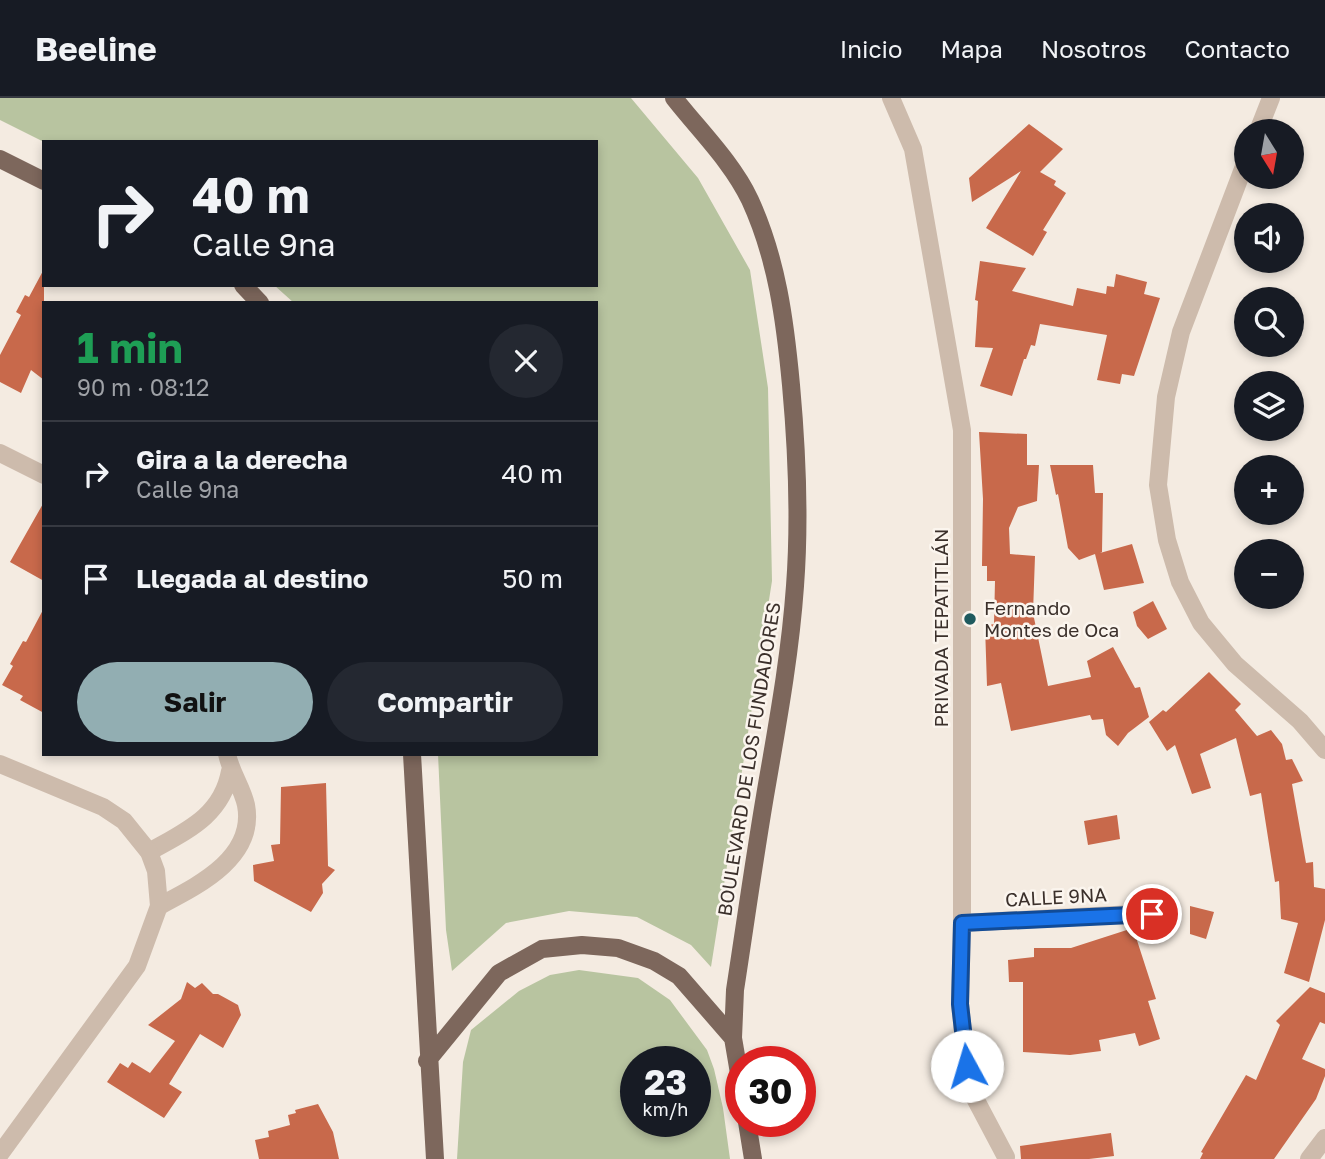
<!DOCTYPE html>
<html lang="es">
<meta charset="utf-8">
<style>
body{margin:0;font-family:"Golos Text",sans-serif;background:#242831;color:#f1f3f6;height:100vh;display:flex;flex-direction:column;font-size:26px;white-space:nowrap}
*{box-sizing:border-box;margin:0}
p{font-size:23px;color:#9ea1a6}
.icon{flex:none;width:38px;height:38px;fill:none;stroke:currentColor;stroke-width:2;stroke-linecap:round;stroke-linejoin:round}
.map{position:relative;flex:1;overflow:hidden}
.side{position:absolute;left:42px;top:203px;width:556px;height:455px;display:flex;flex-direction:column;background:#171b24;border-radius:0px;box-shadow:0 4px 10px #0003}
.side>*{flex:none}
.hud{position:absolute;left:42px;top:42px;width:556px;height:147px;border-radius:0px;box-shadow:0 4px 10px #0003;background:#171b24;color:#f1f3f6;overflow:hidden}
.needle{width:46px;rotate:169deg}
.controls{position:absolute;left:1234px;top:21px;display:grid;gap:14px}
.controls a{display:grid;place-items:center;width:70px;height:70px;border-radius:50%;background:#171b24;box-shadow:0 4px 10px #0003;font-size:35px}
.speed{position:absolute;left:620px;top:948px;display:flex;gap:14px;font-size:35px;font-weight:700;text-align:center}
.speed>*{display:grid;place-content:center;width:91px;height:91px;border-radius:50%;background:#171b24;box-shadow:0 4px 10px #0003;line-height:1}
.speed small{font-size:18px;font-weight:400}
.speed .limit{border:10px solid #d22;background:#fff;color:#111}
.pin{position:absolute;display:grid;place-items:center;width:60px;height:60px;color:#fff;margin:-30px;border:4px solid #fff;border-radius:50%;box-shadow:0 2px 7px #0007}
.me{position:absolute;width:77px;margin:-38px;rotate:354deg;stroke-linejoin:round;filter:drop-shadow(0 0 5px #0008)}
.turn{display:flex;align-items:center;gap:24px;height:147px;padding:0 35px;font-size:32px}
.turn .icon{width:91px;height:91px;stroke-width:2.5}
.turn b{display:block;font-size:49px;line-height:60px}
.round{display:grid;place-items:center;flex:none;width:74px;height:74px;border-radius:37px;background:#242831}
.summary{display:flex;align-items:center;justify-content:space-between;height:119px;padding:0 35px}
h1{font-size:42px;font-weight:700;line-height:52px;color:#1e9e55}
.button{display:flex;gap:14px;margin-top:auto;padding:14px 35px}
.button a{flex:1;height:80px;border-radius:42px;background:#92aeb2;color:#111;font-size:28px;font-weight:700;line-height:80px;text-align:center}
.button a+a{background:#242831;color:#f1f3f6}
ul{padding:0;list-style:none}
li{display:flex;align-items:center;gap:21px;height:105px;padding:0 35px;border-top:2px solid #363941}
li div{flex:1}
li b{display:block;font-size:26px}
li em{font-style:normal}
header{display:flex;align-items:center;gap:42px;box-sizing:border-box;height:98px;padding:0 35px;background:#171b24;border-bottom:2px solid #363941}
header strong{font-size:33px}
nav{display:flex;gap:38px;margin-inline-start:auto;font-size:24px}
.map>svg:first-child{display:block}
.green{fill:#b8c4a0;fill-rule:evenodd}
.building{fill:#c8694b}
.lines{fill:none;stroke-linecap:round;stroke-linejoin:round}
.minor{stroke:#cdbbac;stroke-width:18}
.tertiary{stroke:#cdbbac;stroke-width:18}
.primary{stroke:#7d675c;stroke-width:18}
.route-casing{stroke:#114b97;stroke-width:18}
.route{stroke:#1a73e8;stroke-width:12}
.poi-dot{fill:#1f5a5e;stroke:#fbf5ee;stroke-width:2.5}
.labels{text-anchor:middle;stroke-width:5;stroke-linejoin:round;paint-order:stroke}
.poi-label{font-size:19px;fill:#3b302b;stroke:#fbf5ee;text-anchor:start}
.street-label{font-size:19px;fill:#3b302b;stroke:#fbf5ee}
</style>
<header>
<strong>Beeline</strong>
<nav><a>Inicio</a><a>Mapa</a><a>Nosotros</a><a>Contacto</a></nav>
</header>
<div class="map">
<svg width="1325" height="1061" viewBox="0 0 1325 1061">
<rect width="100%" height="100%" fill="#f4ebe1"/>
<path class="green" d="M0,0H631L698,80L750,172L768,290L772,483L711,869L691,847L637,819L569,813L506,825L452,873L446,832L438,656H597V205H294L274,187H597V44H44L0,22Z
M579,872L638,880L670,902L707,952L714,971L723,1010L730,1061H457L463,964L471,932L519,893L550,877ZM635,964H695V1024H635Z"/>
<path class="building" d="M1029,26L1063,51L1040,74L1056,83L1054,87L1066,95L1043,132L1047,134L1033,158L986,130L1021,73L972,104L969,80Z
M980,163L1026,170L1012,193L1073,208L1077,190L1106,196L1107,188L1114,189L1116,176L1147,184L1144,196L1160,200L1134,278L1122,276L1120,286L1097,282L1107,237L1040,226L1035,248L1031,247L1026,261H1024L1012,298L980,288L993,250L975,249L978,203L975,202Z
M44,171V282L31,272L21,295L0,284V257L21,217L16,214L25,197L29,199Z
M979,334L1027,336V367H1039L1037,403L1018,409L1009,430L1010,456L1035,458L1033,515L1048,588L1091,579L1087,563L1113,549L1135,590L1140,589L1149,619L1128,635L1118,648L1106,637L1103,621L1092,622L1090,617L1011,633L1001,585L987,588L985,528L994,526L995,483H987V468H982L983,401Z
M1050,367H1093L1095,395H1103L1102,454L1100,455L1132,446L1144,485L1104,492L1095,456L1079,462L1068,450L1058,396L1056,397Z
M44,404V483L10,464Z
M1153,503L1167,531L1148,541L1137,528L1133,514Z
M44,510V615L20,602L23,598L2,587L13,568L10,566L23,543L26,544Z
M1209,574L1241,606L1235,612L1257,638L1271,632L1282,646L1286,662L1292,661L1303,683L1292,686L1306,765L1313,764L1314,789L1325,791V822L1309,884L1284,875L1298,825L1281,821L1279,783L1275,784L1261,695L1250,698L1236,640L1200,656L1211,690L1192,696L1175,647L1167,653L1149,624L1163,612L1166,614Z
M326,685L328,768L335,772L322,786L323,795L311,814L254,783L253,767L274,763L271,747L280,746L281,689Z
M1117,717L1120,741L1088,747L1084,723Z
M1190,808L1214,814L1206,841L1190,836Z
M1133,830L1156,901L1148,903L1160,941L1139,948L1135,935L1099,942L1101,953L1070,957L1023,954V884H1009L1008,862L1034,859V850H1071Z
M187,884L195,890L202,885L213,896H218L238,907L241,917L223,950L200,936L169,986L182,994L164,1020L107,984L120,965L128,970L132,964L150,975L175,943L148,927L181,901Z
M1310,889L1325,895V926L1320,924L1302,961L1325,971V978L1316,1001L1274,1061H1200L1203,1055L1201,1054L1246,977L1256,982L1280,927L1276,923Z
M318,1006L333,1034L339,1061H259L255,1042L269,1039L268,1033L290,1027L288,1017L296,1015L295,1012Z
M1111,1035L1114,1058L1089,1061H1021L1020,1048Z"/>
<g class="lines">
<path class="minor" d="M891,0L913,51L962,332V825L960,906L969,989L1006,1059
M0,355L44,377
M149,754C186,733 222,718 230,673
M159,808C197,788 256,760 246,707C242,689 231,675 227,656
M962,825L1152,815"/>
<path class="tertiary" d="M1258,33L1271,0
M1246,63L1181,234L1166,299L1158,387L1167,442L1180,484L1201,525L1235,566L1300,623L1325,652
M0,666L103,709L124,723L149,754L156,773L159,808L137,868L0,1056
M1309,1061L1325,1040"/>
<path class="primary" d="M674,0C699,32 732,64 750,102C777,161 785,222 791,287C797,353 800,422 795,488C790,559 777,628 765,698C754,763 745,827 735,892L733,940L740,981
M0,61L44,83
M243,187L260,205
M412,656L435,1061
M427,963L499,875L542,851L582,847L618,850L654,863L679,878L733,940
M747,1024L753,1061"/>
</g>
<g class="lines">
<defs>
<path id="route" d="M967,968L960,906L962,825L1152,816"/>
</defs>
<use href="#route" class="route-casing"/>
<use href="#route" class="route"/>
</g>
<circle class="poi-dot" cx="970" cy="521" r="7"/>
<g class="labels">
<g class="poi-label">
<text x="984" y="517">Fernando<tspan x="984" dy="22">Montes de Oca</tspan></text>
</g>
<g class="street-label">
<text transform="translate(941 530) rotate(-90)" y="7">PRIVADA TEPATITLÁN</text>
<text transform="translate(749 661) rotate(-81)" y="7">BOULEVARD DE LOS FUNDADORES</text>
<text transform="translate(1056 799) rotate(-3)" y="7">CALLE 9NA</text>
</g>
</g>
</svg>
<div class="controls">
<a><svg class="needle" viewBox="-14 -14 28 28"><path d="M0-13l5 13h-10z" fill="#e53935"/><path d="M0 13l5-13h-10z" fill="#9ea1a6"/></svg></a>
<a><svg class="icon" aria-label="sound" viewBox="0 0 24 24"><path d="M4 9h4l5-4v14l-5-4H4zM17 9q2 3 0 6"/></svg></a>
<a><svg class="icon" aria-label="search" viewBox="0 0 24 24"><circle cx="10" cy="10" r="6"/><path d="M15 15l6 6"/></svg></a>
<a><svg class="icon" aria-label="layers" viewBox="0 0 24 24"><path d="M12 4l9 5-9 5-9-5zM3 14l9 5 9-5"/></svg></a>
<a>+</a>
<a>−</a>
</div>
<div class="speed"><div>23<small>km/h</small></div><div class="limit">30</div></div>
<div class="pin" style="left:1152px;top:816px;background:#d93025"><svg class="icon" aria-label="arrive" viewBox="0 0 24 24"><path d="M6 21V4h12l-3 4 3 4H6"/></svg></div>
<svg class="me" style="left:967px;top:968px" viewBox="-20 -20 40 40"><circle r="19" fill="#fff"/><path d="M0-13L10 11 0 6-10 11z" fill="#1a73e8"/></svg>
<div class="hud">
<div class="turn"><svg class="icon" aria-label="right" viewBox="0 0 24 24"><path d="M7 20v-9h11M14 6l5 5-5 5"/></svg><div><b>40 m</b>Calle 9na</div></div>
</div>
<section class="side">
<div class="summary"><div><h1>1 min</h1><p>90 m · 08:12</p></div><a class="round"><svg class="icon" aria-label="close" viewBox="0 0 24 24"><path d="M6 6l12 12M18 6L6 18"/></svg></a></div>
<ul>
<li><svg class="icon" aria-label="right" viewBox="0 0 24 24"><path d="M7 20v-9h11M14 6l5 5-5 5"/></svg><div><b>Gira a la derecha</b><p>Calle 9na</p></div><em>40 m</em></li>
<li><svg class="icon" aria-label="arrive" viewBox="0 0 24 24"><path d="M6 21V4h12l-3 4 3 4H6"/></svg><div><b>Llegada al destino</b></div><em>50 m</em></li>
</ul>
<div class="button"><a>Salir</a><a>Compartir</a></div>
</section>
</div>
